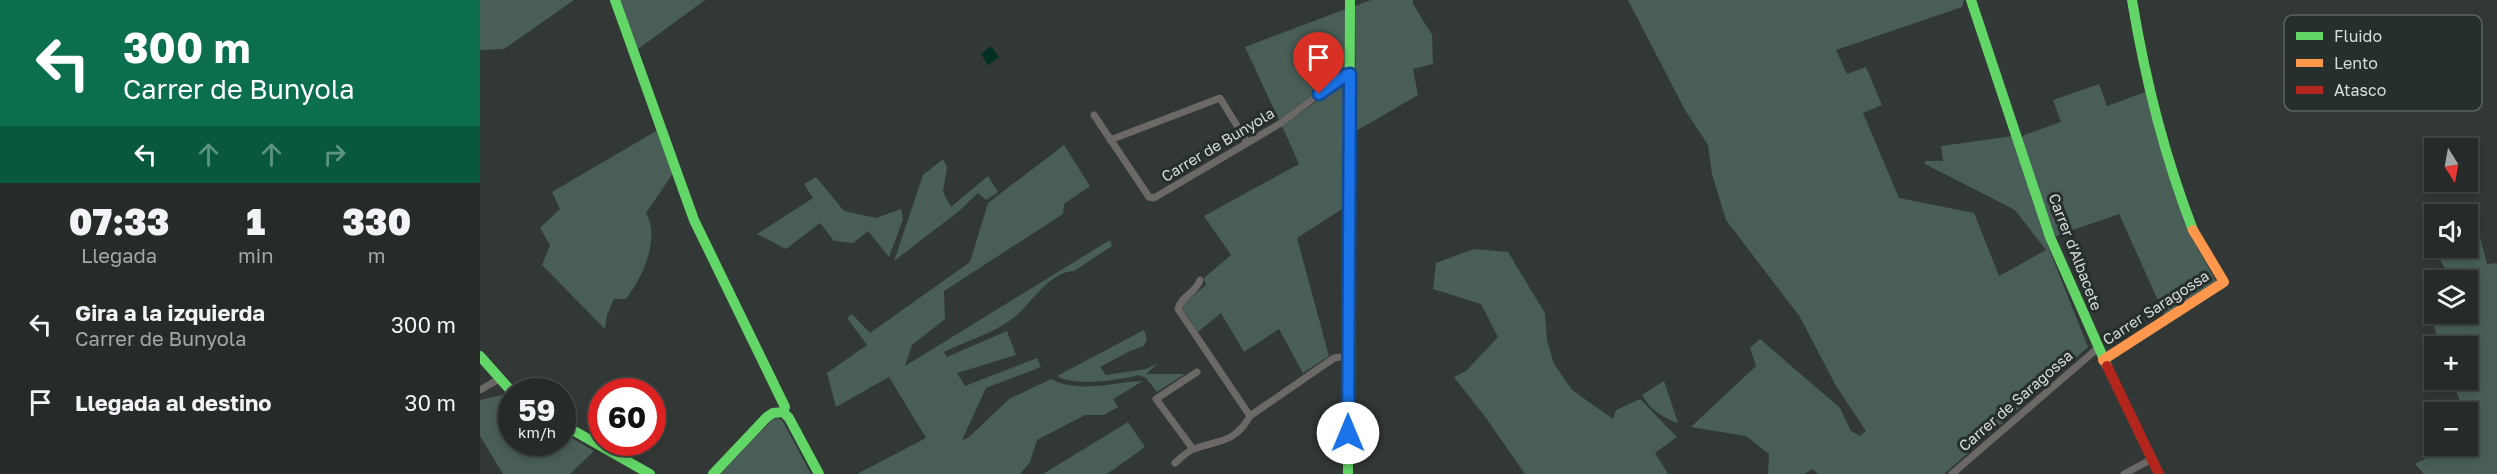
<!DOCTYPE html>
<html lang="es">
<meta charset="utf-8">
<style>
body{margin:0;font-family:"Golos Text",sans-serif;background:#2e3230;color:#f1f3f6;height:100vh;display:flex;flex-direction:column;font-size:22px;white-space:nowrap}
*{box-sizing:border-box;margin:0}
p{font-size:20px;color:#a4a7a8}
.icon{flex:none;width:33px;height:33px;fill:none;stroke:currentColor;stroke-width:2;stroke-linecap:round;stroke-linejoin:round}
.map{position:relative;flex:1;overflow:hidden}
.drawer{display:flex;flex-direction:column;background:#262a28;width:480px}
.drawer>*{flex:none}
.hud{background:#0b6e4f;color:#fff;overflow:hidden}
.needle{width:39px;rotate:169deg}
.tools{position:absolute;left:1944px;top:138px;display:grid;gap:12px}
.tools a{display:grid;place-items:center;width:54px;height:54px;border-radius:0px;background:#262a28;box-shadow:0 3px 9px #0003,0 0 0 2px #424645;font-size:30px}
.speed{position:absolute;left:18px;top:378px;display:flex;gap:12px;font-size:30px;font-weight:700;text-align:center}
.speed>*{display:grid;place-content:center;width:78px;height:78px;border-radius:50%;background:#262a28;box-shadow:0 3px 9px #0003,0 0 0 2px #424645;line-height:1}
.speed small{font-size:15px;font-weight:400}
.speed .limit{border:9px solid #d22;background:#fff;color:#111}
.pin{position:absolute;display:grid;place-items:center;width:51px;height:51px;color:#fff;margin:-62px -26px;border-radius:50% 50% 50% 0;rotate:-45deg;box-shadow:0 0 6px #0007}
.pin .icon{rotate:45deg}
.me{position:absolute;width:66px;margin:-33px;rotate:0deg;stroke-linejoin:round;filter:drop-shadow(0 0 4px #0008)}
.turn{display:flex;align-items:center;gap:21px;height:126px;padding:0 24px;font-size:27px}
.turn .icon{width:78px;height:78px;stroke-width:2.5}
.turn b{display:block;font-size:42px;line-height:51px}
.lanes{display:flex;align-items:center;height:57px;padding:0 24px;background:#0003;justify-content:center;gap:30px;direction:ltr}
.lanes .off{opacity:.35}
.eta{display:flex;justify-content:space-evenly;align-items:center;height:102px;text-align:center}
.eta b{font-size:36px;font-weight:800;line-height:42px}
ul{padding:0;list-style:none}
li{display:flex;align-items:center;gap:18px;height:78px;padding:0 24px}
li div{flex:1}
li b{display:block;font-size:22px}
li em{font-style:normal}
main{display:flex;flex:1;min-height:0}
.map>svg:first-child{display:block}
.green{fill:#485e57}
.water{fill:#042f25}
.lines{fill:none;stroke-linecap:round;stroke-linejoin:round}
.street{stroke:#6b6865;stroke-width:7}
.fast{stroke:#63d668;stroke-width:10}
.slow{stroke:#ff974d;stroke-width:10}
.jam{stroke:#b3261e;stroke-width:10}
.route-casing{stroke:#114b97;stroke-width:15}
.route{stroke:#1a73e8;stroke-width:10}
.labels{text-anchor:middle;stroke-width:6;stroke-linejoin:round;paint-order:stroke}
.street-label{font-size:15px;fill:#d6dcda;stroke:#262f2c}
.key{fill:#262f2c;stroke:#5b6360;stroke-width:1.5}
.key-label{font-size:16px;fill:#d6dcda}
</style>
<main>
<section class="drawer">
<div class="hud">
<div class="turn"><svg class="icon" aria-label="left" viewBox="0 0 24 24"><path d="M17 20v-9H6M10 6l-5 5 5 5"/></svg><div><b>300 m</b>Carrer de Bunyola</div></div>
<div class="lanes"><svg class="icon" aria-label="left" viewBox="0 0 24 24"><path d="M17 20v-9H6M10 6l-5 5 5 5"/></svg><svg class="icon off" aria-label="ahead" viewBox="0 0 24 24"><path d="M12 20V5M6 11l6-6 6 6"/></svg><svg class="icon off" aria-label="ahead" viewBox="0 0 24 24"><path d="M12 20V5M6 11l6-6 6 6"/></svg><svg class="icon off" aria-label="right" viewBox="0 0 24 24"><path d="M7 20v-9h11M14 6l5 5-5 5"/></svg></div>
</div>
<div class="eta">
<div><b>07:33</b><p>Llegada</p></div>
<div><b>1</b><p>min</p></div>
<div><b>330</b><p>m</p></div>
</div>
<ul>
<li><svg class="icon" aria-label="left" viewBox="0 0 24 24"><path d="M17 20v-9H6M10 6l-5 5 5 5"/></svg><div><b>Gira a la izquierda</b><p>Carrer de Bunyola</p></div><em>300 m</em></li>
<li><svg class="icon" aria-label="arrive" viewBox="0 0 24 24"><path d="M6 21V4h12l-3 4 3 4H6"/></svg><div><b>Llegada al destino</b></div><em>30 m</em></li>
</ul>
</section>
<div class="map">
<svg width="2017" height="474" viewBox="0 0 2017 474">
<rect width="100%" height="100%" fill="#323835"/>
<path class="green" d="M0,0H94L24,49L0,50Z
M137,0H225L154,52Z
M891,0H933V4L952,35L953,64L933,69L938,95L876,131L875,6Z
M1148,0H1484L1482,7L1356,50L1367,74L1386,67L1402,105L1383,113L1419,198L1494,213L1519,276L1566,250L1535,210L1445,164V161H1463L1461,146L1533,136L1569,249L1608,347L1464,474H1338L1333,469L1324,474H1288L1289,454L1266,436L1211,427L1276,366L1270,348L1280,339L1360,408L1371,431L1380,436L1386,431L1356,386L1320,317L1246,220L1232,174L1228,145L1205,110Z
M866,9V69L799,120L765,47Z
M864,82L862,209L817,238L849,356L823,373L799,329L764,352L741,313L718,332L701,306L726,285L724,278L751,255L724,216L819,164L802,126Z
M1619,84L1627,106L1665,92L1712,238L1737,283L1685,316L1639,214L1576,236L1568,226L1542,138L1544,135L1581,122L1573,100Z
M178,130L194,172L166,213C181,239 162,278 146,299H134L127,315L125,329L62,265L70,245L60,228L80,209L72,192Z
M584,145L610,186L584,204L583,214L464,291L465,319L432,345L425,366L630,240L632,246L594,271C568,272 551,305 532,319C514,333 484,342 464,352L467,357L527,331L536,355L477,373L485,386L557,358L561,367L506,388L482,440L488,438L529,399L571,379C598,394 633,382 663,381L633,399L638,407L624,415H605L557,440L550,462L540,474H377L446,438L409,377L356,407L347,373L387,345L367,318L372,314L390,333L490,262L508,203Z
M463,159L467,167L463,192L471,207L508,176L518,192L506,200L498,193L479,211L414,261L443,175Z
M336,177L364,211L396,218L421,209L423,219L409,257L388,231L373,243L354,241L340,223L306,249L277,234L333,198L324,184Z
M1999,233L2007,264L2017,263V474H1944L1935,464L1971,446H1988V437L1994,434L1988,412H1985L1971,380H1988V346H1960L1954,326V313L1988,314V280H1967L1970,277L1958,256L1988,248V237Z
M994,249L1028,252L1065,313L1067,340L1074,364L1092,390L1133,419L1136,410L1160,399L1197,437L1175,453L1188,474H1045L1006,418L974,377L986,371L1018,337L1001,304L953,289L956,263Z
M664,330L667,339L664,346L650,351L620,367L626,375L666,369L678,363L666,374H705L677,392L666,378L659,375C640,380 593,387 577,376Z
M1184,381L1198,423C1183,418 1170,409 1162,395Z
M27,394L31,397L32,442H82L83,433L114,451L90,474H23L0,436V400Z
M298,418L302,420L331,474H240L292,420Z
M648,422L665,447L627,474H563Z"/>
<path class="water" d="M511,46L519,57L508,65L501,54Z"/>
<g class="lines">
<path class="street" d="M614,115L669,197L674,198L801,123L855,82L870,74
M630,140L740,98L767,142
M0,390L19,379
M770,416L854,358L869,356
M713,449L676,399L717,372
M695,463C701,458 707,451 714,449C740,439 754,444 770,416L698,309C701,296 716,293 720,280
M1472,474L1618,348
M1644,474L1672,459"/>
<path class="fast" d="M135,0L214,220L305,407L303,412
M1491,0L1570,237L1627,366
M1652,0C1665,79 1684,155 1713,230
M0,356L32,392
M82,424L170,474
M233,474L287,417L293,413L303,412L309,418L339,474
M868,474L870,0"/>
<path class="slow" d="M1623,360L1744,282L1713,230"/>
<path class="jam" d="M1627,366L1679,474"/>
</g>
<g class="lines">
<defs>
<path id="route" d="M839,94L866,75L870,74L868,433"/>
</defs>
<use href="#route" class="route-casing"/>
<use href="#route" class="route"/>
</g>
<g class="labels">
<g class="street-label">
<text transform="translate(738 145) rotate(-31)" y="5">Carrer de Bunyola</text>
<text transform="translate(1595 252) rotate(69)" y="5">Carrer d'Albacete</text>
<text transform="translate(1676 308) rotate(-33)" y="5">Carrer Saragossa</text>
<text transform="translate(1536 401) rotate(-41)" y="5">Carrer de Saragossa</text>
</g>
</g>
<rect x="1804" y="15" width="198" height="96" rx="9" class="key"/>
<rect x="1816" y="32" width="27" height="8" fill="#63d668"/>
<rect x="1816" y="59" width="27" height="8" fill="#ff974d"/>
<rect x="1816" y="86" width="27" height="8" fill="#b3261e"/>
<g class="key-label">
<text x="1854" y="42">Fluido</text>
<text x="1854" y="69">Lento</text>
<text x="1854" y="96">Atasco</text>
</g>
</svg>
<div class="tools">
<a><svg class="needle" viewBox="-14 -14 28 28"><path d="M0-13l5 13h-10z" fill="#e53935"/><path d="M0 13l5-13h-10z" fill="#a4a7a8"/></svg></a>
<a><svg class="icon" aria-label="sound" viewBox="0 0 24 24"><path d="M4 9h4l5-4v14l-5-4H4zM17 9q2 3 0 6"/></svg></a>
<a><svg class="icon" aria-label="layers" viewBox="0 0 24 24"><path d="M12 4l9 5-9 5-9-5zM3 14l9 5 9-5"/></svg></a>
<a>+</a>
<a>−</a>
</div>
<div class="speed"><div>59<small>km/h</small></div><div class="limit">60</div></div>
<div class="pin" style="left:839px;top:94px;background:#d93025"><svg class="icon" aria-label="arrive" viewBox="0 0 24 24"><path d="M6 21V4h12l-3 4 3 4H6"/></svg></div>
<svg class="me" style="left:868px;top:433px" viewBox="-20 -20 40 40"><circle r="19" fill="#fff"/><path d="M0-13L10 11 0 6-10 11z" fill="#1a73e8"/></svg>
</div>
</main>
